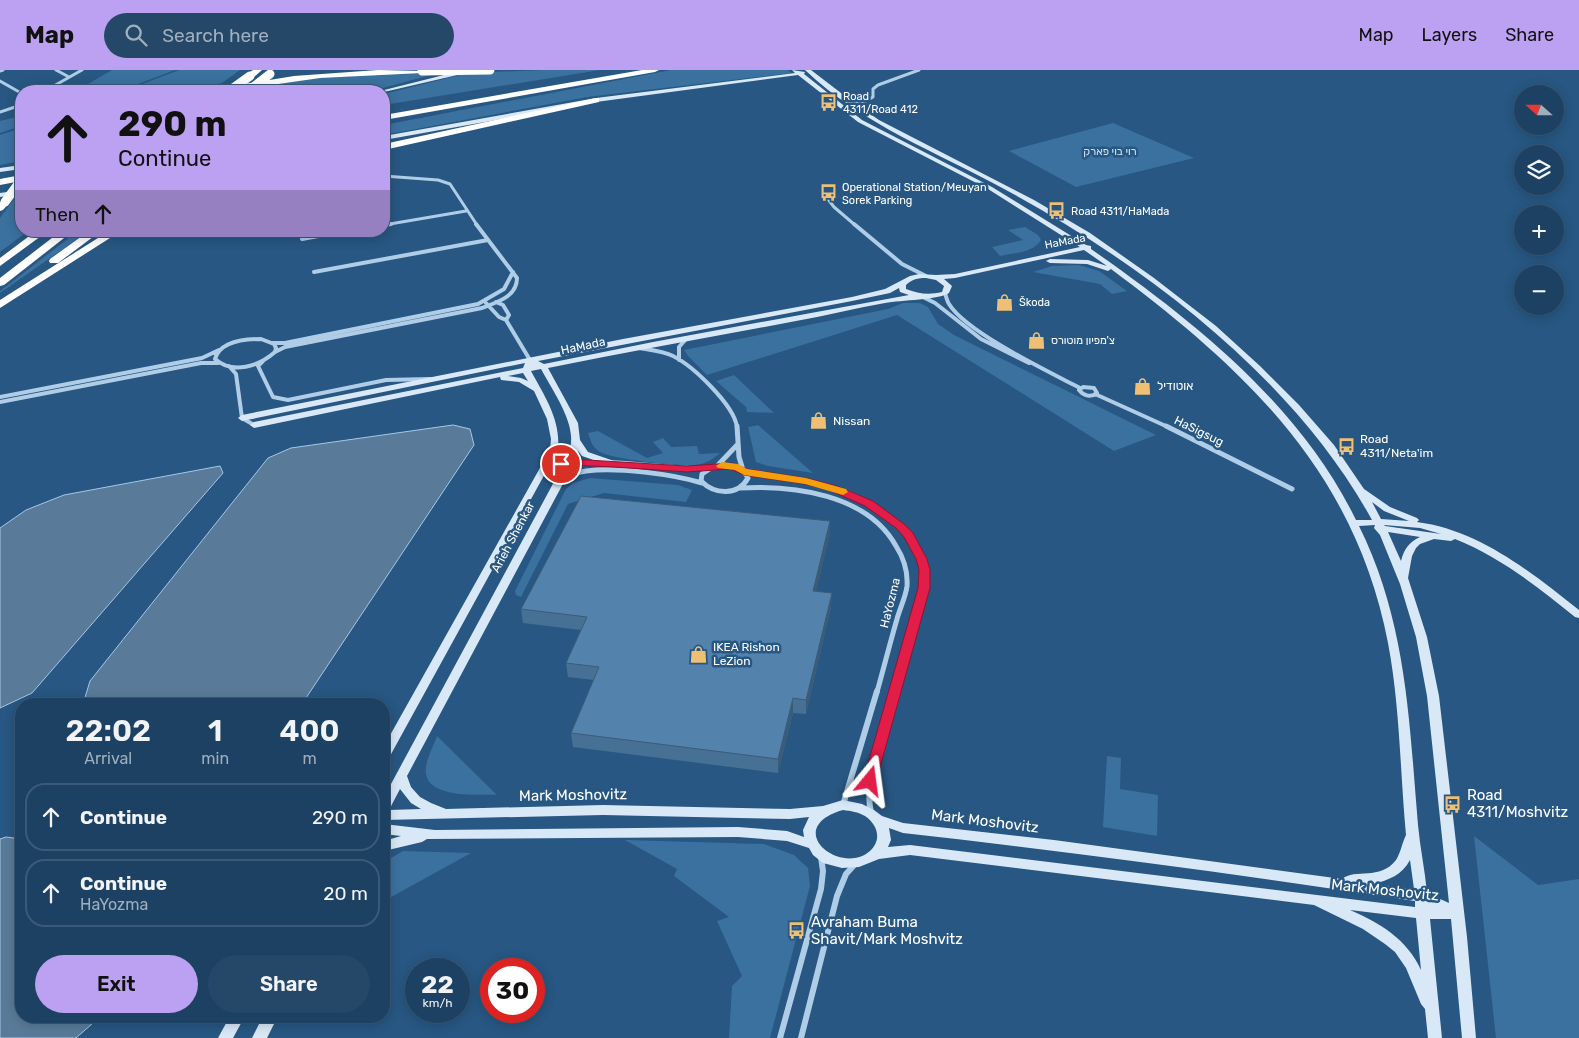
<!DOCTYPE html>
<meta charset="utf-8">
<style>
body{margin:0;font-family:Rubik,Heebo,sans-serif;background:#254868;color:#f1f3f6;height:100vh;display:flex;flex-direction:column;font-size:19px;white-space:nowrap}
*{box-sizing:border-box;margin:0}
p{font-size:16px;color:#a0afbe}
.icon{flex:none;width:28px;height:28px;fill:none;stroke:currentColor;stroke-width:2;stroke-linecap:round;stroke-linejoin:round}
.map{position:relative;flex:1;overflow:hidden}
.side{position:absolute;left:15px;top:628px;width:375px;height:325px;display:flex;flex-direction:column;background:#1d4162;border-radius:20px;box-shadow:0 2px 12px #0003,0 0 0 1px #3b5a77}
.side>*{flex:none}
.banner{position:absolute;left:15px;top:15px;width:375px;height:152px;border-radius:20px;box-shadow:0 2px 12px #0003,0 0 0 1px #3b5a77;background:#bca0f2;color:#111;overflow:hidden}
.needle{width:32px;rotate:291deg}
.buttons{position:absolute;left:1514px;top:15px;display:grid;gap:10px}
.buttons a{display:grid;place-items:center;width:50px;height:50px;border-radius:50%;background:#1d4162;box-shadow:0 2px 12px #0003,0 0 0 1px #3b5a77;font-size:25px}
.speed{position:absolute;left:405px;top:888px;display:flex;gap:10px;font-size:25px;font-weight:700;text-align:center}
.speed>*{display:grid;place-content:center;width:65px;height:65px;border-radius:50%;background:#1d4162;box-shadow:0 2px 12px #0003,0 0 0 1px #3b5a77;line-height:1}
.speed small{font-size:12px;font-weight:400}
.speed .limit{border:8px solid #d22;background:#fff;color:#111}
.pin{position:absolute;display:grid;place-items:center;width:42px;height:42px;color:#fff;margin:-21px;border:2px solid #fff;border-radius:50%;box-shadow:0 1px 5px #0007}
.me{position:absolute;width:55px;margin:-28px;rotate:16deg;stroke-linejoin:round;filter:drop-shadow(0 0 4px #0008)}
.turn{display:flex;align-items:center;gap:18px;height:105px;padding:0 20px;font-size:22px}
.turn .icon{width:65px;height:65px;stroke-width:2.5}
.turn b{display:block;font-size:35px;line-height:42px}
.then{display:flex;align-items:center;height:48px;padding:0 20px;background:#0003;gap:10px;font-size:19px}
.eta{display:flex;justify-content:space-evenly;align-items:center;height:85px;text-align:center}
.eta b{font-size:30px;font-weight:600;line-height:35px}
.action{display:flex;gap:10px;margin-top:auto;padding:10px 20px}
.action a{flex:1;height:58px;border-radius:30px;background:#bca0f2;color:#111;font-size:20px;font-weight:600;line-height:58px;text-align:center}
.action a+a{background:#254868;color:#f1f3f6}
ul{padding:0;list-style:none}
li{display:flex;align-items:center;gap:15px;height:68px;margin:0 10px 8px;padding:0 10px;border:2px solid #3b5a77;border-radius:20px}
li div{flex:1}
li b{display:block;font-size:19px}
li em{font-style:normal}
header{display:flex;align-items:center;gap:30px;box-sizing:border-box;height:70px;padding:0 25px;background:#bca0f2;color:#111}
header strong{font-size:24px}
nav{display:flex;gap:28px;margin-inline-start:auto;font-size:18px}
.search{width:350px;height:45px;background:#254868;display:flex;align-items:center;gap:12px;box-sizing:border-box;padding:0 18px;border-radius:28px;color:#a0afbe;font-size:19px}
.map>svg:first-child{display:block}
.green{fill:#3b719f}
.water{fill:#597b99;stroke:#a3c9e7}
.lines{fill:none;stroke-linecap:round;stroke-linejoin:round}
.street-far3{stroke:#afcde7;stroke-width:3}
.street-far2{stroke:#afcde7;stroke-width:4}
.street-far1{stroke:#afcde7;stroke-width:5}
.street{stroke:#afcde7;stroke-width:6}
.secondary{fill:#d8e8f6;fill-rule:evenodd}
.highway{fill:#fff;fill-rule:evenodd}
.highway-bridge{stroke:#fff;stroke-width:9}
.wall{fill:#477194}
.shaded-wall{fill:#3a5c78}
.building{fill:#5383ac;stroke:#3a5c78}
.route{fill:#e11d48;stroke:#92132f}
.slow{fill:#f59e0b}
.labels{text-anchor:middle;stroke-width:5;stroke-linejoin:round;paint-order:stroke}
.far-poi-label{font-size:11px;fill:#fff;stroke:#275782;text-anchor:start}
.far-park-label{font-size:11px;fill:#d2e5f5;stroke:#275782}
.far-street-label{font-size:11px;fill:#fff;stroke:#275782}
.street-label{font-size:12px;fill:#fff;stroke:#275782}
.poi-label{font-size:12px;fill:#fff;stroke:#275782;text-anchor:start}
.near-street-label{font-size:15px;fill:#fff;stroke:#275782}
.near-poi-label{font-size:15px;fill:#fff;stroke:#275782;text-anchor:start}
</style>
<header>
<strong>Map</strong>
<div class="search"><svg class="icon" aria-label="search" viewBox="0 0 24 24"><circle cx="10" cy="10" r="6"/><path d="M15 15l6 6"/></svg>Search here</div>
<nav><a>Map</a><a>Layers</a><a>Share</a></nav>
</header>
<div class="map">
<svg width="1579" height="968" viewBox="0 0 1579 968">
<rect width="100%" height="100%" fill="#275782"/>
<path class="green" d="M112,0H175L120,21H76Z
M179,0H240L222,13L190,21H124Z
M543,0H600L384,35V24L468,3Z
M671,0H788L791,3L587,27L384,65V55Z
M380,3H438L372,21H261L271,13L334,6Z
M21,46V56L0,63V51Z
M1113,53L1194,88L1076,117L1009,81Z
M21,58V91L0,95V65Z
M21,125V161H28L0,182V148L16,126Z
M1025,157L1038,165L1041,170C1033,183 1014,183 1000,186L992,177L1023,170L1008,160Z
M78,161H89L0,223V221Z
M1079,195L1099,201L1127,221L1112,224L1100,214L1033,202L1052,196Z
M903,233H920L928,237L938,254L954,265L1156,365L1114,381L897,245L707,305L688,286L684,280L888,239Z
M734,305L774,343L747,342L746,337L716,311Z
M758,355L813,403L768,396L756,392L748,357Z
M598,361L647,388L663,383L653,372L663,368L671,377L697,376L699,384L720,383C713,389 706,394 696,395C682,397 611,389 600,382C592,377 591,371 588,363Z
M590,408L678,415L692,420L686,432L604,423L568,434L521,527L516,525L515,521L566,419L573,413Z
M437,666L497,725C479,724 430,729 426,704C424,693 433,677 437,666Z
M1107,686L1121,688L1120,719L1158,725L1157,766L1103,757Z
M1474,766L1538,815L1579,809V968H1496Z
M625,770L764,774L794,785L808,798L810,816L770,968H729L732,916L742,906L717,851L729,847L674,806L677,799Z
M403,781L471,783L384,831V792Z"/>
<path class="water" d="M453,355L470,359L474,375L302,634H83L90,611L268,388L291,378Z
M220,396L223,403L32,623L0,638V458L26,440L64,425Z
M6,767L21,769V946H101L76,968H0V769Z"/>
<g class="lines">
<path class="street-far3" d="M56,0L69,7
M0,1L3,0
M0,11L21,23
M45,21L82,0
M850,33L866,31L873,27V19L878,15L919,0
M0,42L21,35
M384,106L438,110L450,114L477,155
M827,128L834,137L855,155
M384,155L466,141"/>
<path class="street-far2" d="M854,154L902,194L926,206
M384,155L391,154
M302,169L346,161
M314,202L488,170
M945,223C946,226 947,231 949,234C966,262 1049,302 1080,318
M923,227L935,233L981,269L1029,293
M496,232L503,235L509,245L506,250L530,290
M486,233L499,247L506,250
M261,269L274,274L276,278L275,282C259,296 233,305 215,289C220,271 246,269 261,269Z
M272,273H285L478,234L504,219L513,202
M639,278C650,280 663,281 673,286C693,296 734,335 737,357
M275,282L285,277L482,238C497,232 517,227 517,208L476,154
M679,290V277L686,269
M263,291L258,296L273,327L288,330L386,310L430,309
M229,296L236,304L242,348L254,355
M1083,317L1094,318L1097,323C1091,328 1084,326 1079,320Z
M1095,324L1168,357
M0,327L202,288L219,280
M0,332L201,293H218"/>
<path class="street-far1" d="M737,356L739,387L743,400
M1166,356L1292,419
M718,395L738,374
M724,395L743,400L748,408C738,426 715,425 701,411L702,404L711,398Z
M544,401C598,381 655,402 711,398
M744,401C769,406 794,408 819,414C868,426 925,458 924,516C924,527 918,539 915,549C909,573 902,598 895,622
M560,410C568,406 577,402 586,401C617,397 672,404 702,413
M740,418C793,415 867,424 896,476C903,487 908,502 907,516C906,526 900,538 897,549C890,573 884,597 877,622"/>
<path class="street" d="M843,735L877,621
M871,743C863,709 886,655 895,621
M780,968L821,819L823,801L821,787
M801,968L837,826L846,804L856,793"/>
<path class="secondary" d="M464,0L466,3L384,22L380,21Z
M792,0L805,2L804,4L862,50L992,117L1086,175L1091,176V179C1194,251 1300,335 1356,450H1372C1294,308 1146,196 1006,120C937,82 863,55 805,0H811L854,33L879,50L1034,130L1090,163L1154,208L1216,256L1260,296L1299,335L1334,375L1364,419L1390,437L1417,448L1419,450L1417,452C1479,460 1531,502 1579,540V548L1575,547C1538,517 1500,487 1455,469L1451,471L1434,469L1420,474L1416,478L1412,486L1408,508L1427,567L1439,626L1467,867L1476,968H1462L1451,849H1430L1442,968H1428L1425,939L1421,934L1406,898L1395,882L1385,874L1363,859L1314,835L910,785L879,789L859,797L842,798L823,793L813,785L809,778L787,771L738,767L427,769L422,772L384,781V771L401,766L384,764V754L435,760L738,757L787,761L804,767L803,760L809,747L790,749L603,745L384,750V727L555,410C560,400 568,389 570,378C577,354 552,320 541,299L531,301C545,327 561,350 558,380L390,686L388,689L384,690V676L550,380L551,369L547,349L534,321L519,312L501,310L500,307L254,358L250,355L254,352L523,298L525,293L242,351L238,348L242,345L623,269L852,227L885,219L910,206L919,204L936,205L955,204L1080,177L988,119L858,52L798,5L596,32L384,70V66L596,28L795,3ZM1084,180L1107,196L1088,190L1050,189L1046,191L1050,193L1087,194L1108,201L1111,199C1245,299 1355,401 1388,573C1400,636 1400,701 1406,765C1402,773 1401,782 1396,790C1380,811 1355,798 1342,809L1054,770L903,753L882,746L874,740L862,734L843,730L823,736L790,739L603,735L446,739L431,733L420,727L411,717L407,706L565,410L578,381L582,386L611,396L614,397L619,394L617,392L588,382L580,370L578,353L548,298C631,281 713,267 796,251C826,246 855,238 885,233C901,230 939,230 949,223L952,216L944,209L955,208ZM926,208L936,210L944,216L942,222C929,225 919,224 906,219V215C912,209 918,208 926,208ZM899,218L900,222L909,225L653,272L544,294L538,291L852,231L890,223ZM523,303L528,311L521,308L508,306ZM1372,432L1384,441L1409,451L1381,449ZM1375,455L1374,458L1380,465L1400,514L1416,567L1427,626L1449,833L1427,823C1425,800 1420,778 1418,755C1409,650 1407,553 1359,456ZM1384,455L1420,458L1441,464L1385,456ZM1388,462L1420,467C1409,472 1404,479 1401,491ZM400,719L411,733L421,739L389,740ZM843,740C851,741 858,742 865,746C878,755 882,770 870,781C840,807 781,758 843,740ZM889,758L903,763C1074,782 1244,805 1415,831V837L910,775L888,777L891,770ZM1410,790L1414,819L1373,814C1389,810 1402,805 1410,790ZM1350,840L1416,848L1421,900C1407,869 1380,853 1350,840Z
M21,95V99L0,102V98Z
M21,120V124L0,127V123Z
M230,946H245L233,968H218Z
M263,946H278L267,968H252Z"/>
<path class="highway" d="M253,0H262L253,8H247V4Z
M378,0L426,1L422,3L320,8L230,21H215L244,14L294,6Z
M642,0H659L655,2L384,50V45Z
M596,28H599V32L384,80V74Z
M21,105V111L0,115V109Z
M5,129L10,132L3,140L0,141V132Z
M36,161H48L0,196V188Z
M61,161H73L4,215L0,216V208Z
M89,161H101L58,193H50L49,191L50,189Z
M109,161H121L0,238V230Z"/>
<path class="highway-bridge" d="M422,1L490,0
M229,21L250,6
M248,21L270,4
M5,132L21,110"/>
</g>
<path class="wall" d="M830,451V464L816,521L831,537L806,644L793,643L778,703L573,677L571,663L594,610L568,607L566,593L581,560L523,553L521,539Z"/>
<path class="shaded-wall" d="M830,451V464L813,535V521Z
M832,523L831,537L806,644V630Z
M793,628V643L778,703V689Z"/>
<path class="building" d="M581,426L830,451L813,521L832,523L806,630L793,628L778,689L571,663L599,597L566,593L587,547L521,539Z"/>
<path class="route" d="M570,389L687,396L732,393L747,399L806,408L837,416L873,431L904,454L913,463L927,489L930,500V518L875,715L870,717L865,715L863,711L918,518L919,500L916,489L904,467L896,458L865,436L829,420L805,414L744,405L730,399L687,402L614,397L570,395L561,397L556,394L557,391Z"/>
<path class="slow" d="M722,392L738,394L747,399L806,408L846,419L848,422L843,425L805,414L744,405L735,400L718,398L716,396Z"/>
<defs>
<symbol id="bus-bare" viewBox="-9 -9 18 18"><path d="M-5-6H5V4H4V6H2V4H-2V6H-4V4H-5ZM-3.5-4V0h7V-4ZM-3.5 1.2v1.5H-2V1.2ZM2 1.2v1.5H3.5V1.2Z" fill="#efc074" stroke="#275782" stroke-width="2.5" paint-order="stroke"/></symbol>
<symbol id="shop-bare" viewBox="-9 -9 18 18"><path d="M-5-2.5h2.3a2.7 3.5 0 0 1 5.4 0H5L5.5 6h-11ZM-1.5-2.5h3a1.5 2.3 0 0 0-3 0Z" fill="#efc074" stroke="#275782" stroke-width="2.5" paint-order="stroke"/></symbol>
</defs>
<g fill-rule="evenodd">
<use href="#bus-bare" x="816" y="20" width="25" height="25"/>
<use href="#bus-bare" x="816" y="110" width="25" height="25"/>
<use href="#bus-bare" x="1044" y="128" width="25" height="25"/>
<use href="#shop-bare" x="992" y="220" width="25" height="25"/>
<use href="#shop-bare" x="1024" y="258" width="25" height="25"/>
<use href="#shop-bare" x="1130" y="304" width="25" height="25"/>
<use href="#shop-bare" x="806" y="338" width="25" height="25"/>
<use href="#bus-bare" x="1334" y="364" width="25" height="25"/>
<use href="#shop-bare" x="686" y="572" width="25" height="25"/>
<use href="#bus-bare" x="1440" y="722" width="25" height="25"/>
<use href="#bus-bare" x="784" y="848" width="25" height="25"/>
</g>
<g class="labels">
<g class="far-poi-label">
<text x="843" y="30">Road<tspan x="843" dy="13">4311/Road 412</tspan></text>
<text x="842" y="121">Operational Station/Meuyan<tspan x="842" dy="13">Sorek Parking</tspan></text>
<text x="1071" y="145">Road 4311/HaMada</text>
<text x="1019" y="236">Škoda</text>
<text x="1051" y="274">צ'מפיון מוטורס</text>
</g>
<g class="far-park-label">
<text x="1110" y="85">רוי בוי פארק</text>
</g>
<g class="far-street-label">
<text transform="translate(1065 171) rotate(-11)" y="4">HaMada</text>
</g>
<g class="street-label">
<text transform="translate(583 276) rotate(-12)" y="4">HaMada</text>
<text transform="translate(1199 361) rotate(26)" y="4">HaSigsug</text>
<text transform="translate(513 467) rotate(-62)" y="4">Arieh Shenkar</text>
<text transform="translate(890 533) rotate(-76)" y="4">HaYozma</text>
</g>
<g class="poi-label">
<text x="1157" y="320">אוטודיל</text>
<text x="833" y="355">Nissan</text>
<text x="1360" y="373">Road<tspan x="1360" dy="14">4311/Neta'im</tspan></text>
<text x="713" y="581">IKEA Rishon<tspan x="713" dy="14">LeZion</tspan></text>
</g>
<g class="near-street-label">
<text transform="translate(573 725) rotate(-1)" y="5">Mark Moshovitz</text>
<text transform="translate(985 751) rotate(7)" y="5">Mark Moshovitz</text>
<text transform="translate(1385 820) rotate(6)" y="5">Mark Moshovitz</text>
</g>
<g class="near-poi-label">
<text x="1467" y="730">Road<tspan x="1467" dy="17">4311/Moshvitz</tspan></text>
<text x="811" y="857">Avraham Buma<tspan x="811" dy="17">Shavit/Mark Moshvitz</tspan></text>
</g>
</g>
</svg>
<div class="buttons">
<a><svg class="needle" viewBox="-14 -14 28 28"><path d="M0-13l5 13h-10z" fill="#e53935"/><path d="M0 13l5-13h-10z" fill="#a0afbe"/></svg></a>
<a><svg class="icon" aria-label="layers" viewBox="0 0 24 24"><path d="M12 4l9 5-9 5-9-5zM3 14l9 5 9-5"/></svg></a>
<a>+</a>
<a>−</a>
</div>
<div class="speed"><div>22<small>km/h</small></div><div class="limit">30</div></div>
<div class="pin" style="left:561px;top:394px;background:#d93025"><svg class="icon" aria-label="arrive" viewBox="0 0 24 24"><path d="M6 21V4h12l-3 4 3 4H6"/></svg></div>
<svg class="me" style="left:870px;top:711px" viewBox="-20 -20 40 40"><path d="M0-17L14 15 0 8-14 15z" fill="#e11d48" stroke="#fff" stroke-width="4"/></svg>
<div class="banner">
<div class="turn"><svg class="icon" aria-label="ahead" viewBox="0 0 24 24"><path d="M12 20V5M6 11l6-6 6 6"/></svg><div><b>290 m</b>Continue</div></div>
<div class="then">Then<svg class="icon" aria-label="ahead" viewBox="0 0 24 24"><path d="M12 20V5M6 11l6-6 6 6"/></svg></div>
</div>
<section class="side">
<div class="eta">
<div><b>22:02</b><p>Arrival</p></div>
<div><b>1</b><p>min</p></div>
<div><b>400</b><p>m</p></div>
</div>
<ul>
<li><svg class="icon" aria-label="ahead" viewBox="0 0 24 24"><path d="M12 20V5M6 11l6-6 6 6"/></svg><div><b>Continue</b></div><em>290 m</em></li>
<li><svg class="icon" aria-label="ahead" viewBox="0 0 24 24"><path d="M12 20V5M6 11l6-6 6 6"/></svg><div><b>Continue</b><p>HaYozma</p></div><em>20 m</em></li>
</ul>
<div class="action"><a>Exit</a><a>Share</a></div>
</section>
</div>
